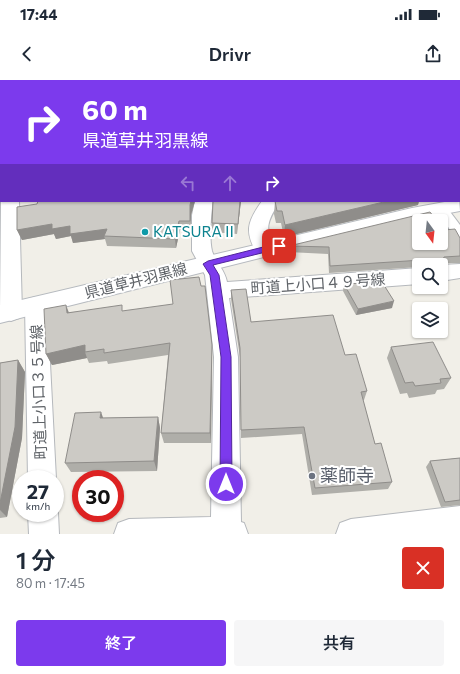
<!DOCTYPE html>
<html lang="ja">
<meta charset="utf-8">
<style>
body{margin:0;font-family:Commissioner,"Noto Sans JP",sans-serif;background:#f6f6f7;color:#1f2937;height:100vh;display:flex;flex-direction:column;font-size:15px;white-space:nowrap}
*{box-sizing:border-box;margin:0}
p{font-size:13px;color:#747a83}
.icon{flex:none;width:22px;height:22px;fill:none;stroke:currentColor;stroke-width:2;stroke-linecap:round;stroke-linejoin:round}
.map{position:relative;height:454px;overflow:hidden}
.side{display:flex;flex-direction:column;background:#fff;flex:1}
.side>*{flex:none}
.banner{position:absolute;left:0px;top:0px;width:460px;height:122px;box-shadow:0 1px 3px #0004;background:#7c3aed;color:#fff;overflow:hidden}
.needle{width:26px;rotate:165deg}
.buttons{position:absolute;left:412px;top:134px;display:grid;gap:8px}
.buttons a{display:grid;place-items:center;width:36px;height:36px;border-radius:4px;background:#fff;box-shadow:0 1px 3px #0004;font-size:20px}
.speed{position:absolute;left:12px;top:390px;display:flex;gap:8px;font-size:20px;font-weight:700;text-align:center}
.speed>*{display:grid;place-content:center;width:52px;height:52px;border-radius:50%;background:#fff;box-shadow:0 1px 3px #0004;line-height:1}
.speed small{font-size:10px;font-weight:400}
.speed .limit{border:6px solid #d22;background:#fff;color:#111}
.pin{position:absolute;display:grid;place-items:center;width:34px;height:34px;color:#fff;margin:-17px;border-radius:8px;box-shadow:0 2px 6px #0006}
.me{position:absolute;width:44px;margin:-22px;rotate:0deg;stroke-linejoin:round;filter:drop-shadow(0 0 3px #0008)}
.turn{display:flex;align-items:center;gap:14px;height:84px;padding:0 16px;font-size:18px}
.turn .icon{width:52px;height:52px;stroke-width:2.5}
.turn b{display:block;font-size:28px;line-height:34px}
.lanes{display:flex;align-items:center;height:38px;padding:0 16px;background:#0003;justify-content:center;gap:20px;direction:ltr}
.lanes .off{opacity:.35}
.round{display:grid;place-items:center;flex:none;width:42px;height:42px;border-radius:4px;background:#f6f6f7}
.head{display:flex;align-items:center;justify-content:space-between;height:68px;padding:0 16px}
h1{font-size:24px;font-weight:600;line-height:30px}
.button{display:flex;gap:8px;margin-top:auto;padding:8px 16px}
.button a{flex:1;height:46px;border-radius:4px;background:#7c3aed;color:#fff;font-size:16px;font-weight:600;line-height:46px;text-align:center}
.button a+a{background:#f6f6f7;color:#1f2937}
.status{display:flex;justify-content:space-between;align-items:center;height:28px;padding:0 20px;background:#fff;direction:ltr}
.status svg{height:11px;fill:currentColor}
header{display:flex;justify-content:space-between;align-items:center;height:52px;padding:0 16px;background:#fff;font-size:18px;font-weight:600}
.map>svg:first-child{display:block}
.lines{fill:none;stroke-linecap:round;stroke-linejoin:round}
.service-casing{stroke:#b5b8bc;stroke-width:2}
.minor-casing{stroke:#b5b8bc;stroke-width:2}
.tertiary-casing{stroke:#b5b8bc;stroke-width:2}
.secondary-casing{stroke:#b6babf;stroke-width:2}
.service{fill:#fff;fill-rule:evenodd}
.minor{fill:#fff;fill-rule:evenodd}
.tertiary{fill:#fff;fill-rule:evenodd}
.secondary{fill:#fff;fill-rule:evenodd}
.wall{fill:#afaea9}
.shaded-wall{fill:#8f8d8a}
.building{fill:#cccac5;stroke:#8f8d8a}
.route{fill:#7c3aed;stroke:#51269a}
.culture-dot{fill:#0f9aa8;stroke:#fff;stroke-width:1.5}
.worship-dot{fill:#6b7280;stroke:#fff;stroke-width:1.5}
.labels{text-anchor:middle;stroke-width:4;stroke-linejoin:round;paint-order:stroke}
.culture-label{font-size:15px;fill:#0d838f;stroke:#fff;text-anchor:start}
.street-label{font-size:15px;fill:#5f6368;stroke:#fff}
.near-worship-label{font-size:18px;fill:#5b616d;stroke:#fff;text-anchor:start}
</style>
<div class="status"><b>17:44</b><svg viewBox="0 0 49 12"><path d="M0 12V9h3v3zM5 12V6h3v6zM10 12V3h3v9zM15 12V0h3v12zM26 1h20v11H26zM47 4h2v5h-2z"/></svg></div>
<header><svg class="icon" aria-label="back" viewBox="0 0 24 24"><path d="M15 5l-7 7 7 7"/></svg>Drivr<svg class="icon" aria-label="share" viewBox="0 0 24 24"><path d="M12 15V3M7 8l5-5 5 5M5 13v7h14v-7"/></svg></header>
<div class="map">
<svg width="460" height="454" viewBox="0 0 460 454">
<rect width="100%" height="100%" fill="#f1efe8"/>
<g class="lines">
<defs>
<path id="service" d="M441,124L445,125L460,145V158L455,157L435,128L437,125Z"/>
<path id="minor" d="M0,0H14V1H1V2Z
M249,0H263V1H249Z
M460,37V47L459,48V38Z
M1,121H19L22,232L19,238L11,241L3,238L0,232Z
M195,121H213C211,133 209,159 212,171C216,183 225,190 227,202L419,188V204L229,218L238,277L241,442L244,443L248,454H114L118,443L129,439L211,437L214,277L205,195L192,171V135Z
M262,121H280C267,142 264,147 275,170L272,175L265,177L258,175C244,152 247,142 262,121Z
M460,184V198L441,201V185Z
M36,217L44,219L47,225L56,399L55,401V399H28L25,225L28,219Z
M460,426V454H336L340,443L351,439Z
M55,427L58,433L59,454H29L28,433H55Z"/>
<path id="tertiary" d="M0,73H1V83H0Z"/>
<path id="secondary" d="M459,119L460,131L412,140L0,243V225L412,128L450,121H459Z"/>
</defs>
<use href="#service" class="service-casing"/>
<use href="#minor" class="minor-casing"/>
<use href="#tertiary" class="tertiary-casing"/>
<use href="#secondary" class="secondary-casing"/>
<use href="#service" class="service"/>
<use href="#minor" class="minor"/>
<use href="#tertiary" class="tertiary"/>
<use href="#secondary" class="secondary"/>
</g>
<path class="wall" d="M38,121H195L191,135L190,151L180,150L176,168L107,166L105,159L73,163L71,156L56,159L54,154L22,160L17,150L37,124Z
M213,121H241L237,154L212,152V143Z
M275,121H419L418,125L284,157L281,143H276L274,134Z
M444,150L460,158V183H442L441,186V185H419V187L329,193L328,174L288,172L289,166Z
M344,204L392,228L356,235L343,211Z
M231,210L251,242L345,275L367,311L364,320H363L375,364L392,402L388,409L312,415L302,354L241,358L240,277L231,219Z
M123,231L212,277L211,363H164L161,353L168,275L108,284L107,281L89,283L87,278L52,285L46,274L69,232Z
M391,267L451,298L444,309L437,310L435,314L409,318L407,313L400,314L387,278Z
M18,280L25,292L22,358L7,437L0,438V283Z
M158,337L160,348L157,391L71,392L65,383L103,338Z
M460,378V425L441,427L426,387L430,381Z"/>
<path class="shaded-wall" d="M459,89H460V100L459,101Z
M191,121H195L191,135L190,151V125Z
M240,121H241L237,154L238,144Z
M388,121H419L418,125L284,157L285,145Z
M179,141L180,150L176,168L175,159Z
M52,144L70,146L107,149L104,156L105,159L73,163L71,156L56,159L54,154L22,160L17,150Z
M394,221L392,228L356,235L358,229Z
M66,225L71,238L67,233Z
M85,265V272L87,278L52,285L46,274Z
M212,265V277L211,363L210,353Z
M18,280L25,292L22,358L7,437L0,430V423Z
M101,332L105,343L100,338Z
M158,337L160,348L157,391L154,381Z"/>
<path class="building" d="M157,0H189L188,1H157Z
M263,0H301L300,1H263Z
M382,0H407V1H382Z
M459,64H460V89H459Z
M38,121H191L190,125V141H179L175,159L104,156L107,149L70,154V146L52,149V144L17,150V127L37,124Z
M213,121H240L238,144L212,143Z
M275,121H388L285,145L282,131H277Z
M430,132L437,141H419V163H441V146L444,150L455,149L460,158V176L444,177L442,182L423,184L422,180L330,186L329,167L289,166Z
M199,197L201,206H205L212,265L210,353H161L170,263L104,273V269L85,272V265L46,274L44,229L66,225L67,233L122,225V231L173,224L170,200Z
M382,202L394,221L358,229L344,204Z
M246,209L251,242L333,235L345,275L356,274L367,311L361,312L375,364L381,363L392,402L315,408L304,347L241,350L240,268L231,210Z
M433,262L451,298L440,299L441,303L415,306L413,302L405,303L391,267Z
M18,280L15,347L0,423V283Z
M101,332L100,338L158,337L154,381L65,383L75,333Z
M460,378V420L445,422L430,381Z"/>
<path class="route" d="M279,163L282,164L284,166L282,168L213,185L219,195L231,277L232,404L230,408L226,410L222,408L220,404L221,277L210,195L203,184L208,181Z"/>
<circle class="culture-dot" cx="145" cy="152" r="4"/>
<circle class="worship-dot" cx="312" cy="396" r="4"/>
<g class="labels">
<g class="culture-label">
<text x="153" y="157">KATSURAⅡ</text>
</g>
<g class="street-label">
<text transform="translate(136 201) rotate(-14)" y="5">県道草井羽黒線</text>
<text transform="translate(318 204) rotate(-4)" y="5">町道上小口４９号線</text>
<text transform="translate(39 312) rotate(-92)" y="5">町道上小口３５号線</text>
</g>
<g class="near-worship-label">
<text x="320" y="402">薬師寺</text>
</g>
</g>
</svg>
<div class="buttons">
<a><svg class="needle" viewBox="-14 -14 28 28"><path d="M0-13l5 13h-10z" fill="#e53935"/><path d="M0 13l5-13h-10z" fill="#747a83"/></svg></a>
<a><svg class="icon" aria-label="search" viewBox="0 0 24 24"><circle cx="10" cy="10" r="6"/><path d="M15 15l6 6"/></svg></a>
<a><svg class="icon" aria-label="layers" viewBox="0 0 24 24"><path d="M12 4l9 5-9 5-9-5zM3 14l9 5 9-5"/></svg></a>
</div>
<div class="speed"><div>27<small>km/h</small></div><div class="limit">30</div></div>
<div class="pin" style="left:279px;top:166px;background:#d93025"><svg class="icon" aria-label="arrive" viewBox="0 0 24 24"><path d="M6 21V4h12l-3 4 3 4H6"/></svg></div>
<svg class="me" style="left:226px;top:404px" viewBox="-20 -20 40 40"><circle r="17" fill="#7c3aed" stroke="#fff" stroke-width="3"/><path d="M0-11L8 9 0 5-8 9z" fill="#fff"/></svg>
<div class="banner">
<div class="turn"><svg class="icon" aria-label="right" viewBox="0 0 24 24"><path d="M7 20v-9h11M14 6l5 5-5 5"/></svg><div><b>60 m</b>県道草井羽黒線</div></div>
<div class="lanes"><svg class="icon off" aria-label="left" viewBox="0 0 24 24"><path d="M17 20v-9H6M10 6l-5 5 5 5"/></svg><svg class="icon off" aria-label="ahead" viewBox="0 0 24 24"><path d="M12 20V5M6 11l6-6 6 6"/></svg><svg class="icon" aria-label="right" viewBox="0 0 24 24"><path d="M7 20v-9h11M14 6l5 5-5 5"/></svg></div>
</div>
</div>
<section class="side">
<div class="head"><div><h1>1 分</h1><p>80 m · 17:45</p></div><a class="round" style="background:#d93025;color:#fff"><svg class="icon" aria-label="close" viewBox="0 0 24 24"><path d="M6 6l12 12M18 6L6 18"/></svg></a></div>
<div class="button"><a>終了</a><a>共有</a></div>
</section>
